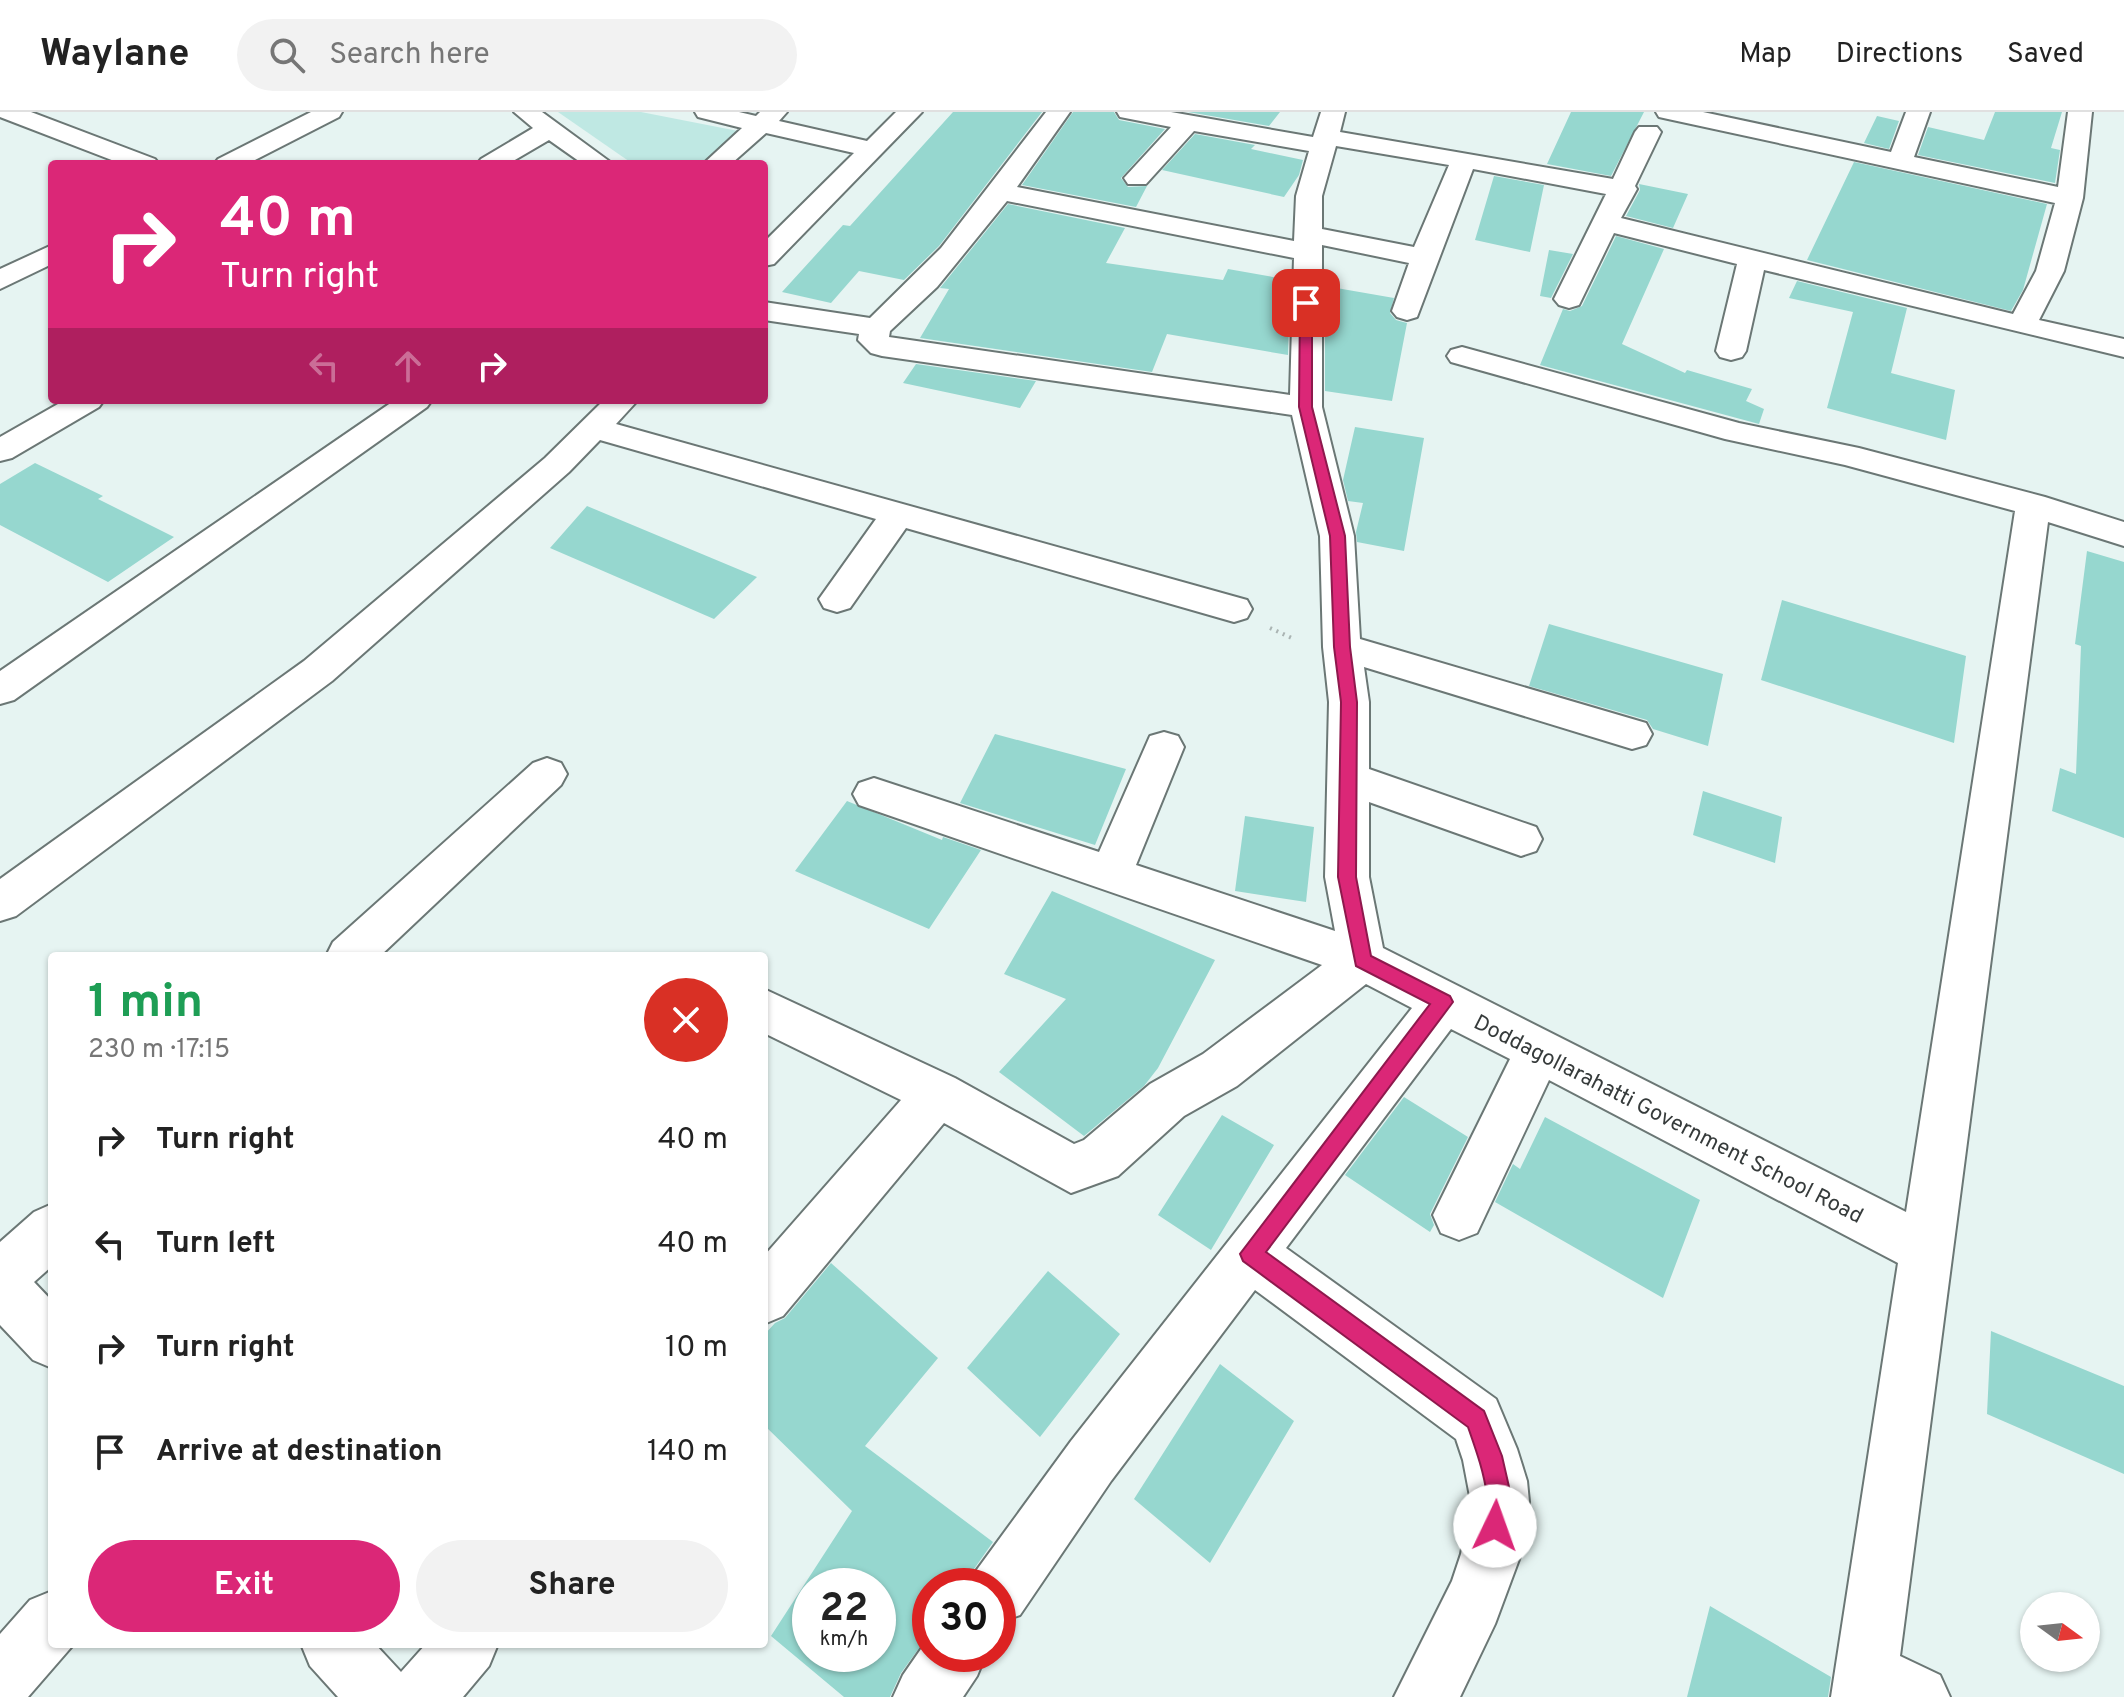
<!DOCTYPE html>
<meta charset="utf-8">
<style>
body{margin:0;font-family:Overpass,sans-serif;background:#f2f2f2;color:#222;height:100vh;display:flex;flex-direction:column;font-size:30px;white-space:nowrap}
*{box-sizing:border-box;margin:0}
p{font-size:26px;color:#767676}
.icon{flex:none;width:44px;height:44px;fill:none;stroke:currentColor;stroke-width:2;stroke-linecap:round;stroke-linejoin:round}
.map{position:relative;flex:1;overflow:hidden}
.drawer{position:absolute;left:48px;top:840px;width:720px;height:696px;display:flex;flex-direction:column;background:#fff;border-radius:8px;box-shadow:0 2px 6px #0004}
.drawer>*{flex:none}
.guide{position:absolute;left:48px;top:48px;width:720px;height:244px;border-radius:8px;box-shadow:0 2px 6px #0004;background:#db2777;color:#fff;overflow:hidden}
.needle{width:52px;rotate:105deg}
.tools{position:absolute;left:2020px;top:1480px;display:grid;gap:16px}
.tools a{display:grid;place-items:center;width:80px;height:80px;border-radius:50%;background:#fff;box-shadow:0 2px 6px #0004;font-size:40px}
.speed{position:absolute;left:792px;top:1456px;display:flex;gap:16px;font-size:40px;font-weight:700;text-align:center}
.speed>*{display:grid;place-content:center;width:104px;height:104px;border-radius:50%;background:#fff;box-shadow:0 2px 6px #0004;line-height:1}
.speed small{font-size:20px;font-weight:400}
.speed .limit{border:12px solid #d22;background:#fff;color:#111}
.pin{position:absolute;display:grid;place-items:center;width:68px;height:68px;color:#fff;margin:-34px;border-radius:16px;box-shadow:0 4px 12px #0006}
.me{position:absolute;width:88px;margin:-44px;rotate:3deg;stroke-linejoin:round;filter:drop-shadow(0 0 6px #0008)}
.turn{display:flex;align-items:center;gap:28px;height:168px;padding:0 40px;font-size:36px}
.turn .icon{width:104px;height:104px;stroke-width:2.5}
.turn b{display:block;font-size:56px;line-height:68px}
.lanes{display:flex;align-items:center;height:76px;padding:0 40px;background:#0003;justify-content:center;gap:40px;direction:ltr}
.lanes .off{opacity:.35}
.round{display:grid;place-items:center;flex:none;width:84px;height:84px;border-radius:42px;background:#f2f2f2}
.overview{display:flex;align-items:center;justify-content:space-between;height:136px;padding:0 40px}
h1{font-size:48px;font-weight:700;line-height:60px;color:#1e9e55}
.action{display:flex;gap:16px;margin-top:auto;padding:16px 40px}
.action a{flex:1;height:92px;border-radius:48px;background:#db2777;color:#fff;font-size:32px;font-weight:700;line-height:92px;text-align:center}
.action a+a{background:#f2f2f2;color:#222}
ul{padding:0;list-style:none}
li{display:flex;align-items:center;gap:24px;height:104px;padding:0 40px}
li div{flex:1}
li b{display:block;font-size:30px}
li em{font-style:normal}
header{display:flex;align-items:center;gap:48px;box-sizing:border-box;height:112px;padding:0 40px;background:#fff;border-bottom:2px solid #e0e0e0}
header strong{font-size:38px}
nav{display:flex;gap:44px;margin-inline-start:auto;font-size:28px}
.search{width:560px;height:72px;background:#f2f2f2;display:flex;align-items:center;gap:20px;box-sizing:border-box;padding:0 28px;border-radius:44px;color:#767676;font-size:30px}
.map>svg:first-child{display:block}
.green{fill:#bfe8e3}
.building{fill:#96d7cf;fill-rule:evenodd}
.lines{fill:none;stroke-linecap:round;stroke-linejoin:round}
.street-casing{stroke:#6b7775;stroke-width:4}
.path{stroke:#aab4b3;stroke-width:4;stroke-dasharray:2 5;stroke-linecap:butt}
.street{fill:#fff;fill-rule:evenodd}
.route{fill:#db2777;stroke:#8e194d;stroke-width:2}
.labels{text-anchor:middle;stroke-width:7;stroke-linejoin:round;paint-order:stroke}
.street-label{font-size:22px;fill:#363b3b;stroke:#fff}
</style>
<header>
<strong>Waylane</strong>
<div class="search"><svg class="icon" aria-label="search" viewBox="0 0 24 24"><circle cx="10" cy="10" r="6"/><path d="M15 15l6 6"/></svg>Search here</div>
<nav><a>Map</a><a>Directions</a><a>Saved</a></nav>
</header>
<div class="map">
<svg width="2124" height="1585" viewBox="0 0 2124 1585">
<rect width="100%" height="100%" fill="#e6f4f2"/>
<path class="green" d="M558,0H641L738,19L701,52H633Z"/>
<path class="building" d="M953,0H1042L939,134L904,168L859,159L831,191L782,180L843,113L850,114Z
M1073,0H1114L1119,8L1165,17L1121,66L1128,75L1147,74L1136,95L1022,73Z
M1188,0H1280L1269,14Z
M1571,0H1644L1611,64L1547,52Z
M1995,0H2062L2051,36L2060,38L2055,71L1918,43L1928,15L1984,28Z
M1877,4L1899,9L1889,37L1864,31Z
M1195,22L1255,33L1251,37L1303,48L1299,63L1284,85L1162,58Z
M1854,50L2047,92L2023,178L2011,199L1807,148Z
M1494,64L1544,73L1530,140L1475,128Z
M1639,72L1688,82L1673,116L1626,104L1640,78Z
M1008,92L1125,116L1106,151L1223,168L1228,157L1290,168L1288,243L1167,222L1152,260L920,226L949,177L940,176Z
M1616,124L1664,137L1622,232L1685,261L1687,258L1752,277L1746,289L1764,297L1759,312L1540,253L1563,197L1570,199L1582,194Z
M1549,138L1573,142L1551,186L1540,184Z
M1797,169L1907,196L1891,261L1955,278L1946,328L1827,296L1853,200L1789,186Z
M1325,174L1394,186L1390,201L1396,208L1407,211L1392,289L1325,279Z
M916,252L1036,269L1020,296L903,271Z
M1355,315L1424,326L1404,439L1357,430L1356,420L1363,391L1348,389L1343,368Z
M35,351L103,384L98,387L174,425L108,470L0,413V372Z
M587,394L757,465L714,507L550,436Z
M2087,439L2124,450V726L2052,699L2060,656L2076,662L2081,534L2075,532Z
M1782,488L1966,544L1954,631L1761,568Z
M1549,512L1723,562L1708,634L1653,617L1647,608L1529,574Z
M995,622L1126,657L1095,733L960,691Z
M1703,679L1782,705L1775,751L1693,723Z
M847,689L942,728L943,725L981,738L929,817L795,759Z
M1245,704L1314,715L1306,790L1235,779Z
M1052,779L1215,848L1158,956L1144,974L1084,1024L999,960L1066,887L1004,862Z
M1404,985L1468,1025L1430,1102L1434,1113L1430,1120L1345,1063Z
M1222,1003L1274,1033L1211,1138L1158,1103Z
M1545,1005L1700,1088L1663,1186L1495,1090L1513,1052L1520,1057Z
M831,1151L938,1246L865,1334L993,1430L974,1457L967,1474H930V1521L901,1561L890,1585H844L771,1524L852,1399L764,1313V1223L775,1211L785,1206ZM810,1474H878V1542H810Z
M1048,1159L1120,1222L1040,1325L967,1256Z
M1991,1219L2124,1274V1362L1987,1302Z
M1220,1252L1294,1309L1210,1451L1134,1387Z
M1710,1494L1831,1565L1828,1585H1687Z"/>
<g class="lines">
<defs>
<path id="street" d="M0,0H31L155,47L159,52H122L0,5Z
M311,0H342L339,5L247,52H214L218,47Z
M514,0H542L613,52H583L549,28L508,52H477L481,47L533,16Z
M695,0H739L756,4L760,0H787L779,9L867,29L896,0H922L774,152L764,154V130L854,41L766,21L731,52H703L742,16L698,5Z
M1046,0H1070L1017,75L1294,129L1296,84L1309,39L1194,19L1146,72H1128L1124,66L1171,15L1120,5L1117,0H1171L1313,25L1321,0H1345L1340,20L1613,67L1635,20L1639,15H1657L1661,20L1635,74L1637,77L1621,106L2013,202L2036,159L2055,91L1668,7L1659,5L1656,0H1703L1891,40L1906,0H1930L1914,45L2058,75L2068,0H2092L2083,86L2064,159L2039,208L2124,227V245L1764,158L1746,239L1742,245L1731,248L1720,245L1716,239L1737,152L1614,121L1579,193L1569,196L1559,193L1554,187L1606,82L1473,57L1417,205L1407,208L1397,205L1392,199L1409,151L1322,133V295L1354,424L1360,527L1646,611L1652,622L1646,633L1632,637L1364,555L1369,590V657L1536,715L1542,727L1536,739L1521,744L1369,690V765L1383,836L1906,1100L2015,399L1845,353L1725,327L1451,250L1447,244L1451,238L1462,235L1739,311L1859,336L2045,385L2124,410V434L2048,410L1900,1544L1940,1563L1950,1585H1831L1898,1151L1549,968L1477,1121L1459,1128L1441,1121L1433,1103L1510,947L1451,917L1286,1136L1496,1287L1517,1337L1527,1369L1529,1390L1521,1442L1495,1512L1460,1585H1394L1452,1469L1461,1442L1471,1390L1463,1348L1456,1327L1255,1178L1111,1369L1020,1503L998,1511V1474H970L976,1459L1071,1329L1412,896L1366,872L1237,974L1184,1004L1118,1064L1071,1081L944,1011L783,1204L764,1212V1144L901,988L764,921V877L955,966L1074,1032L1084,1028L1150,972L1203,942L1322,853L859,693L853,682L859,671L874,666L1099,740L1150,624L1164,620L1178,624L1184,635L1136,753L1335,819L1325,765L1329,590L1323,535L1320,424L1292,303L882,244L871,241L858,228L859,222L764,208V190L870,206L941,136ZM1336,34L1449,53L1414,135L1322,117V84ZM1007,89L1294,146L1290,283L889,225L890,219L937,175Z
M52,133V152L0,177V157Z
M65,288H104L99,295L12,346L0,349V325Z
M395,288H432L427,295L14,588L0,592V559Z
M604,288H638L616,312L1247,488L1252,497L1247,506L1234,510L906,416L850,496L837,500L824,496L819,487L876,407L600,328L569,360L332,569L16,804L0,809V767L304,549L545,346Z
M547,646L561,651L567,662L561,673L380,844H326L333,830L533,651Z
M52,1092V1154L34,1170L52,1189V1256L33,1248L0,1213V1130L34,1100Z
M52,1479V1532H74L28,1585H0V1522L30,1488Z
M930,1524V1542H986L977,1564L963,1585H893L903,1563Z
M301,1532H375L401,1560L426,1532H498L489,1554L463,1585H338L310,1554Z"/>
</defs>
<use href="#street" class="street-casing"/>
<path class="path" d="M1270,516L1294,527"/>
<use href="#street" class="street"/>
</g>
<path class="route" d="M1306,188L1312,191V295L1345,424L1350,535L1357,590L1356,765L1371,844L1450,884L1453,890L1266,1140L1484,1299L1502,1344L1512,1388L1504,1422L1495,1426L1487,1422C1481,1409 1489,1398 1487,1384C1484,1360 1476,1338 1468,1315L1243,1149L1240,1142L1430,892L1356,854L1338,765L1341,590L1334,535L1330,424L1299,295L1300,191Z"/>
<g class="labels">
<g class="street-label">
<text transform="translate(1669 1006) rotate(27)" y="8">Doddagollarahatti Government School Road</text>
</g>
</g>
</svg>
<div class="tools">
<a><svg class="needle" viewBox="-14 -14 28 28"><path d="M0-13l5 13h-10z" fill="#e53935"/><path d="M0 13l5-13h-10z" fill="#767676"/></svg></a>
</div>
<div class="speed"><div>22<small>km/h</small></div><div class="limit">30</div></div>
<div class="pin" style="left:1306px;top:191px;background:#d93025"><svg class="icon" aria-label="arrive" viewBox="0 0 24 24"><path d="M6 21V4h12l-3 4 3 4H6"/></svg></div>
<svg class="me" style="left:1495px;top:1414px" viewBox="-20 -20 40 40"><circle r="19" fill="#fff"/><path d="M0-13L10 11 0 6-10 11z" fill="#db2777"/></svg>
<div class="guide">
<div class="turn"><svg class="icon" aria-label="right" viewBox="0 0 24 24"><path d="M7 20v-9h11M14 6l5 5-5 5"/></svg><div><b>40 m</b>Turn right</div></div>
<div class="lanes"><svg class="icon off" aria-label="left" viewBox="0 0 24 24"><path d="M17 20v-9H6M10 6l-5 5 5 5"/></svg><svg class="icon off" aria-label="ahead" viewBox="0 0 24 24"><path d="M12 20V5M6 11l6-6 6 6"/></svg><svg class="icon" aria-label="right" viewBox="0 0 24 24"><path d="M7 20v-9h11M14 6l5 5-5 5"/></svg></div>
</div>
<section class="drawer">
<div class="overview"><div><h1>1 min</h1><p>230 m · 17:15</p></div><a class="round" style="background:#d93025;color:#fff"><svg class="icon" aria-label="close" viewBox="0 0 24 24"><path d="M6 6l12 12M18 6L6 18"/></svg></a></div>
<ul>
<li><svg class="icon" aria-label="right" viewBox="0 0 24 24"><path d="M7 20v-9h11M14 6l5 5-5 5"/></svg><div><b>Turn right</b></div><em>40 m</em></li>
<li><svg class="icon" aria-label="left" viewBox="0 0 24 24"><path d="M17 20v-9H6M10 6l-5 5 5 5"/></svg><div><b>Turn left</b></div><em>40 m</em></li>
<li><svg class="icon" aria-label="right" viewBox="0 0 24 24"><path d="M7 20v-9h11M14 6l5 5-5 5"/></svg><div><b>Turn right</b></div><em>10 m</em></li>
<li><svg class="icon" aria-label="arrive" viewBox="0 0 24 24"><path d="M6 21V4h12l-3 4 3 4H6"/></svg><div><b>Arrive at destination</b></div><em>140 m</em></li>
</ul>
<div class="action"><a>Exit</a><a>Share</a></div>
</section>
</div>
